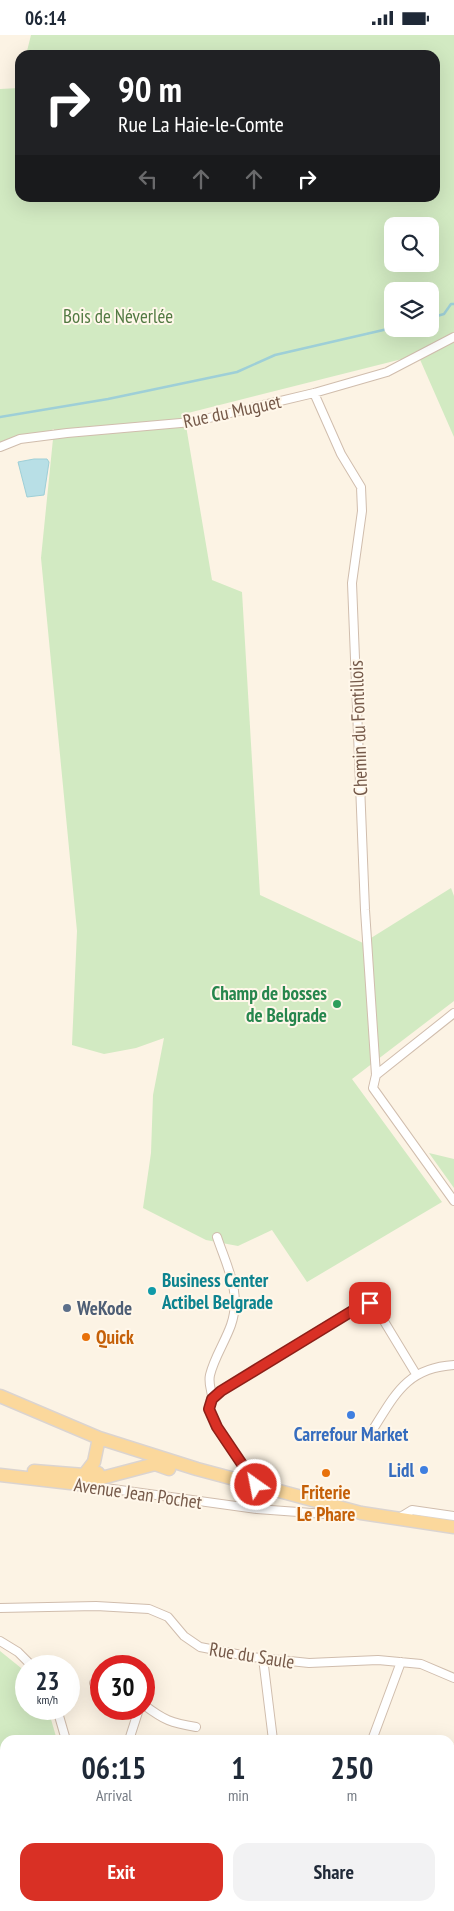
<!DOCTYPE html>
<meta charset="utf-8">
<style>
body{margin:0;font-family:"PT Sans Narrow",sans-serif;background:#f2f2f3;color:#1f2937;height:100vh;display:flex;flex-direction:column;font-size:19px;white-space:nowrap}
*{box-sizing:border-box;margin:0}
p{font-size:16px;color:#747a83}
.icon{flex:none;width:28px;height:28px;fill:none;stroke:currentColor;stroke-width:2;stroke-linecap:round;stroke-linejoin:round}
.map{position:relative;flex:1;overflow:hidden}
.drawer{position:absolute;left:0px;top:1700px;width:455px;height:176px;display:flex;flex-direction:column;background:#fff;border-radius:15px 15px 0 0;box-shadow:0 5px 20px #0002}
.drawer>*{flex:none}
.guide{position:absolute;left:15px;top:15px;width:425px;height:152px;border-radius:15px;box-shadow:0 5px 20px #0002;background:#202124;color:#fff;overflow:hidden}
.tools{position:absolute;left:384px;top:182px;display:grid;gap:10px}
.tools a{display:grid;place-items:center;width:55px;height:55px;border-radius:10px;background:#fff;box-shadow:0 5px 20px #0002;font-size:25px}
.speed{position:absolute;left:15px;top:1620px;display:flex;gap:10px;font-size:25px;font-weight:700;text-align:center}
.speed>*{display:grid;place-content:center;width:65px;height:65px;border-radius:50%;background:#fff;box-shadow:0 5px 20px #0002;line-height:1}
.speed small{font-size:12px;font-weight:400}
.speed .limit{border:8px solid #d22;background:#fff;color:#111}
.pin{position:absolute;display:grid;place-items:center;width:42px;height:42px;color:#fff;margin:-21px;border-radius:10px;box-shadow:0 2px 8px #0006}
.me{position:absolute;width:55px;margin:-28px;rotate:327deg;stroke-linejoin:round;filter:drop-shadow(0 0 4px #0008)}
.turn{display:flex;align-items:center;gap:18px;height:105px;padding:0 20px;font-size:22px}
.turn .icon{width:65px;height:65px;stroke-width:2.5}
.turn b{display:block;font-size:35px;line-height:42px}
.lanes{display:flex;align-items:center;height:48px;padding:0 20px;background:#0003;justify-content:center;gap:25px;direction:ltr}
.lanes .off{opacity:.35}
.eta{display:flex;justify-content:space-evenly;align-items:center;height:85px;text-align:center}
.eta b{font-size:30px;font-weight:800;line-height:35px}
.cta{display:flex;gap:10px;margin-top:auto;padding:10px 20px}
.cta a{flex:1;height:58px;border-radius:15px;background:#d93025;color:#fff;font-size:20px;font-weight:800;line-height:58px;text-align:center}
.cta a+a{background:#f2f2f3;color:#1f2937}
.status{display:flex;justify-content:space-between;align-items:center;height:35px;padding:0 25px;background:#fff;direction:ltr}
.status svg{height:14px;fill:currentColor}
.map>svg:first-child{display:block}
.green{fill:#d2eac2;fill-rule:evenodd}
.water{fill:#b8dfe6;stroke:#9ecfd7}
.lines{fill:none;stroke-linecap:round;stroke-linejoin:round}
.stream{stroke:#9ecfd7;stroke-width:2.5}
.minor-casing{stroke:#d0bdad;stroke-width:10}
.tertiary-casing{stroke:#d0bdad;stroke-width:12}
.primary-casing{stroke:#dbd4d0;stroke-width:15}
.minor{stroke:#fff;stroke-width:8}
.tertiary{stroke:#fff;stroke-width:10}
.primary{stroke:#fbd89c;stroke-width:12}
.route-casing{stroke:#8d1f18;stroke-width:12}
.route{stroke:#d93025;stroke-width:9}
.leisure-dot{fill:#2e9e5b;stroke:#fff7ea;stroke-width:2}
.culture-dot{fill:#0f9aa8;stroke:#fff7ea;stroke-width:2}
.service-dot{fill:#5c6f8a;stroke:#fff7ea;stroke-width:2}
.food-dot{fill:#e8710a;stroke:#fff7ea;stroke-width:2}
.shop-dot{fill:#3f7fe0;stroke:#fff7ea;stroke-width:2}
.labels{text-anchor:middle;stroke-width:4;stroke-linejoin:round;paint-order:stroke}
.park-label{font-size:19px;fill:#527a42;stroke:#fff7ea}
.street-label{font-size:19px;fill:#755949;stroke:#fff7ea}
.leisure-label{font-size:19px;font-weight:bold;fill:#27864d;stroke:#fff7ea;text-anchor:end}
.culture-label{font-size:19px;font-weight:bold;fill:#0d838f;stroke:#fff7ea;text-anchor:start}
.service-label{font-size:19px;font-weight:bold;fill:#4e5e75;stroke:#fff7ea;text-anchor:start}
.food-label{font-size:19px;font-weight:bold;fill:#c56008;stroke:#fff7ea;text-anchor:start}
.shop-label{font-size:19px;font-weight:bold;fill:#366cbe;stroke:#fff7ea}
</style>
<div class="status"><b>06:14</b><svg viewBox="0 0 49 12"><path d="M0 12V9h3v3zM5 12V6h3v6zM10 12V3h3v9zM15 12V0h3v12zM26 1h20v11H26zM47 4h2v5h-2z"/></svg></div>
<div class="map">
<svg width="454" height="1876" viewBox="0 0 454 1876">
<rect width="100%" height="100%" fill="#fcf3e4"/>
<path class="green" d="M31,0H454V402L418,320L184,379L212,545L242,557L260,860L363,908L451,853L454,861V966L352,1044L442,1167L307,1247L272,1195L238,1211L206,1205L143,1173L151,1118L153,1060L164,1003L136,1013L104,1019L72,1010L77,896L41,523L54,394L0,414V54L19,53L20,48V162H435V20H26ZM392,191H430V229H392ZM392,256H430V294H392Z
M429,1118L454,1124V1153Z
M0,1616L26,1637V1674H48L57,1705H5V1718H0Z"/>
<path class="water" d="M34,424H47L49,427L44,460L27,462L18,427Z"/>
<g class="lines">
<path class="stream" d="M430,283L444,279L451,269H454
M0,382L108,364L237,337L275,320L392,293"/>
<defs>
<path id="minor" d="M314,358L341,419L361,452L362,476L352,548L365,875L376,1040L373,1053L454,1166
M0,412L20,404L67,398L192,387L314,358L387,337L454,302
M376,1040L454,978
M217,1202C227,1232 242,1258 231,1290C225,1307 214,1323 210,1340C208,1349 212,1355 212,1363C212,1366 210,1371 209,1374L217,1393L256,1450
M212,1364L221,1356L361,1270L370,1268L376,1273L416,1339
M372,1396C395,1360 406,1333 454,1330
M84,1450L257,1474L339,1480L353,1479
M399,1483L412,1475L454,1481
M0,1573L96,1571L149,1574L168,1582L184,1601L200,1612L252,1622L309,1628L378,1625L421,1629L454,1643
M0,1606L18,1617L32,1631
M263,1623L273,1705
M94,1648L101,1647
M144,1670C164,1685 171,1688 196,1692
M57,1674L66,1705
M129,1705L139,1674
M372,1705L401,1627
M0,1724H5
M0,1786L5,1795
M450,1812L454,1813
M0,1871L5,1870
M46,1871L49,1876
M135,1871L138,1876
M220,1871L222,1876
M306,1876L308,1871"/>
<path id="tertiary" d="M450,1725L454,1715
M391,1876L393,1871"/>
<path id="primary" d="M0,1361L99,1403L197,1434L361,1478L454,1492
M34,1436L84,1440L98,1438
M0,1440L79,1449L155,1429L169,1434
M84,1440L94,1427L99,1403"/>
</defs>
<use href="#minor" class="minor-casing"/>
<use href="#tertiary" class="tertiary-casing"/>
<use href="#primary" class="primary-casing"/>
<use href="#minor" class="minor"/>
<use href="#tertiary" class="tertiary"/>
<use href="#primary" class="primary"/>
</g>
<g class="lines">
<defs>
<path id="route" d="M256,1450L217,1392L209,1374L212,1364L221,1356L362,1270L370,1268"/>
</defs>
<use href="#route" class="route-casing"/>
<use href="#route" class="route"/>
</g>
<circle class="leisure-dot" cx="337" cy="969" r="5"/>
<circle class="culture-dot" cx="152" cy="1256" r="5"/>
<circle class="service-dot" cx="67" cy="1273" r="5"/>
<g class="food-dot">
<circle cx="86" cy="1302" r="5"/>
<circle cx="326" cy="1438" r="5"/>
</g>
<g class="shop-dot">
<circle cx="351" cy="1380" r="5"/>
<circle cx="424" cy="1435" r="5"/>
</g>
<g class="labels">
<g class="park-label">
<text x="118" y="288">Bois de Néverlée</text>
</g>
<g class="street-label">
<text transform="translate(232 376) rotate(-12)" y="7">Rue du Muguet</text>
<text transform="translate(358 693) rotate(-92)" y="7">Chemin du Fontillois</text>
<text transform="translate(138 1458) rotate(8)" y="7">Avenue Jean Pochet</text>
<text transform="translate(252 1620) rotate(9)" y="7">Rue du Saule</text>
</g>
<g class="leisure-label">
<text x="327" y="965">Champ de bosses<tspan x="327" dy="22">de Belgrade</tspan></text>
</g>
<g class="culture-label">
<text x="162" y="1252">Business Center<tspan x="162" dy="22">Actibel Belgrade</tspan></text>
</g>
<g class="service-label">
<text x="77" y="1280">WeKode</text>
</g>
<g class="food-label">
<text x="96" y="1309">Quick</text>
<text x="326" y="1464" text-anchor="middle">Friterie<tspan x="326" dy="22">Le Phare</tspan></text>
</g>
<g class="shop-label">
<text x="351" y="1406">Carrefour Market</text>
<text x="414" y="1442" text-anchor="end">Lidl</text>
</g>
</g>
</svg>
<div class="tools">
<a><svg class="icon" aria-label="search" viewBox="0 0 24 24"><circle cx="10" cy="10" r="6"/><path d="M15 15l6 6"/></svg></a>
<a><svg class="icon" aria-label="layers" viewBox="0 0 24 24"><path d="M12 4l9 5-9 5-9-5zM3 14l9 5 9-5"/></svg></a>
</div>
<div class="speed"><div>23<small>km/h</small></div><div class="limit">30</div></div>
<div class="pin" style="left:370px;top:1268px;background:#d93025"><svg class="icon" aria-label="arrive" viewBox="0 0 24 24"><path d="M6 21V4h12l-3 4 3 4H6"/></svg></div>
<svg class="me" style="left:256px;top:1450px" viewBox="-20 -20 40 40"><circle r="17" fill="#d93025" stroke="#fff" stroke-width="3"/><path d="M0-11L8 9 0 5-8 9z" fill="#fff"/></svg>
<div class="guide">
<div class="turn"><svg class="icon" aria-label="right" viewBox="0 0 24 24"><path d="M7 20v-9h11M14 6l5 5-5 5"/></svg><div><b>90 m</b>Rue La Haie-le-Comte</div></div>
<div class="lanes"><svg class="icon off" aria-label="left" viewBox="0 0 24 24"><path d="M17 20v-9H6M10 6l-5 5 5 5"/></svg><svg class="icon off" aria-label="ahead" viewBox="0 0 24 24"><path d="M12 20V5M6 11l6-6 6 6"/></svg><svg class="icon off" aria-label="ahead" viewBox="0 0 24 24"><path d="M12 20V5M6 11l6-6 6 6"/></svg><svg class="icon" aria-label="right" viewBox="0 0 24 24"><path d="M7 20v-9h11M14 6l5 5-5 5"/></svg></div>
</div>
<section class="drawer">
<div class="eta">
<div><b>06:15</b><p>Arrival</p></div>
<div><b>1</b><p>min</p></div>
<div><b>250</b><p>m</p></div>
</div>
<div class="cta"><a>Exit</a><a>Share</a></div>
</section>
</div>
